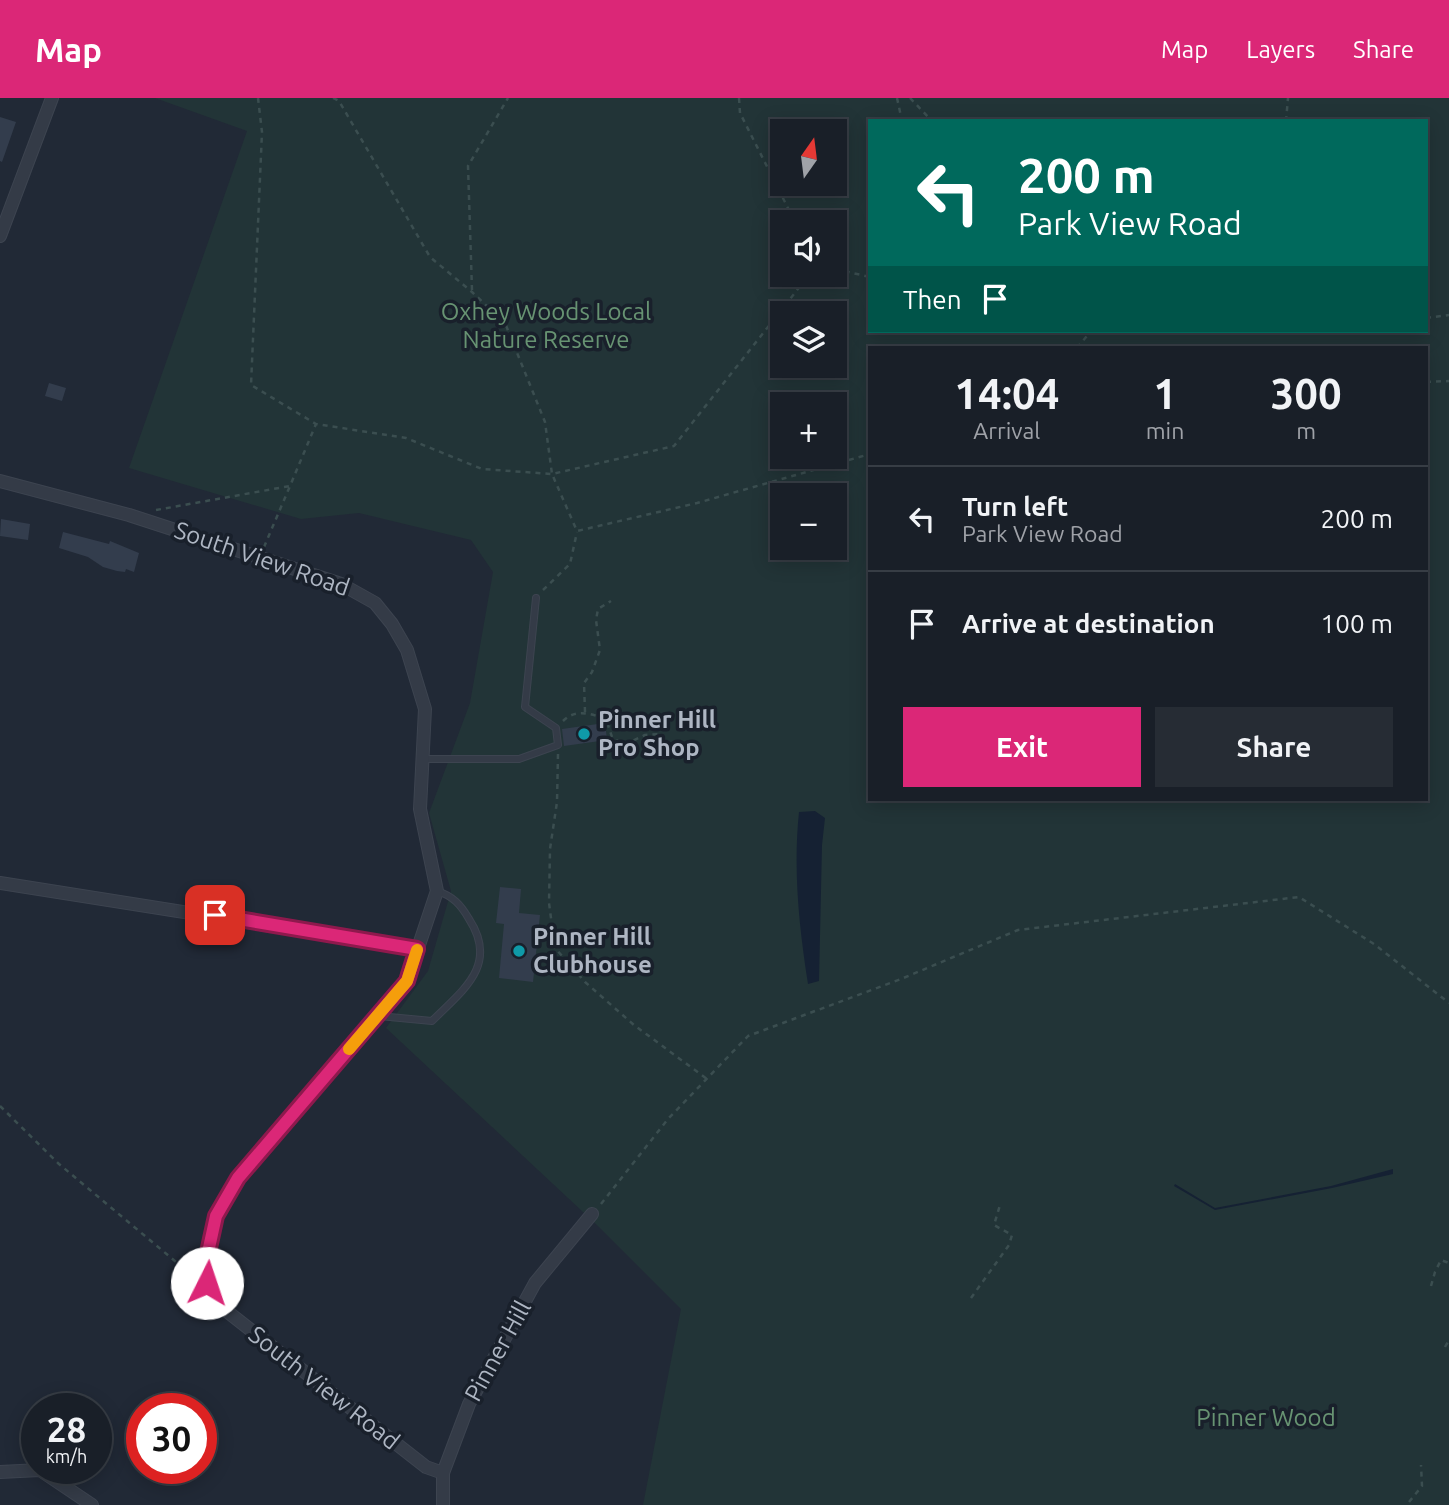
<!DOCTYPE html>
<meta charset="utf-8">
<style>
body{margin:0;font-family:Ubuntu,sans-serif;background:#262c34;color:#f1f3f6;height:100vh;display:flex;flex-direction:column;font-size:26px;white-space:nowrap}
*{box-sizing:border-box;margin:0}
p{font-size:23px;color:#9fa2a8}
.icon{flex:none;width:38px;height:38px;fill:none;stroke:currentColor;stroke-width:2;stroke-linecap:round;stroke-linejoin:round}
.map{position:relative;flex:1;overflow:hidden}
.drawer{position:absolute;left:868px;top:248px;width:560px;height:455px;display:flex;flex-direction:column;background:#191f28;border-radius:0px;box-shadow:0 4px 18px #0003,0 0 0 2px #373d45}
.drawer>*{flex:none}
.banner{position:absolute;left:868px;top:21px;width:560px;height:214px;border-radius:0px;box-shadow:0 4px 18px #0003,0 0 0 2px #373d45;background:#00695c;color:#fff;overflow:hidden}
.needle{width:46px;rotate:14deg}
.tools{position:absolute;left:770px;top:21px;display:grid;gap:14px}
.tools a{display:grid;place-items:center;width:77px;height:77px;border-radius:0px;background:#191f28;box-shadow:0 4px 18px #0003,0 0 0 2px #373d45;font-size:35px}
.speed{position:absolute;left:21px;top:1295px;display:flex;gap:14px;font-size:35px;font-weight:700;text-align:center}
.speed>*{display:grid;place-content:center;width:91px;height:91px;border-radius:50%;background:#191f28;box-shadow:0 4px 18px #0003,0 0 0 2px #373d45;line-height:1}
.speed small{font-size:18px;font-weight:400}
.speed .limit{border:10px solid #d22;background:#fff;color:#111}
.pin{position:absolute;display:grid;place-items:center;width:60px;height:60px;color:#fff;margin:-30px;border-radius:14px;box-shadow:0 4px 10px #0006}
.me{position:absolute;width:77px;margin:-38px;rotate:4deg;stroke-linejoin:round;filter:drop-shadow(0 0 5px #0008)}
.turn{display:flex;align-items:center;gap:24px;height:147px;padding:0 35px;font-size:32px}
.turn .icon{width:91px;height:91px;stroke-width:2.5}
.turn b{display:block;font-size:49px;line-height:60px}
.then{display:flex;align-items:center;height:66px;padding:0 35px;background:#0003;gap:14px;font-size:26px}
.eta{display:flex;justify-content:space-evenly;align-items:center;height:119px;text-align:center}
.eta b{font-size:42px;font-weight:700;line-height:49px}
.cta{display:flex;gap:14px;margin-top:auto;padding:14px 35px}
.cta a{flex:1;height:80px;border-radius:0px;background:#db2777;color:#fff;font-size:28px;font-weight:700;line-height:80px;text-align:center}
.cta a+a{background:#262c34;color:#f1f3f6}
ul{padding:0;list-style:none}
li{display:flex;align-items:center;gap:21px;height:105px;padding:0 35px;border-top:2px solid #373d45}
li div{flex:1}
li b{display:block;font-size:26px}
li em{font-style:normal}
header{display:flex;align-items:center;gap:42px;box-sizing:border-box;height:98px;padding:0 35px;background:#db2777;color:#fff}
header strong{font-size:33px}
nav{display:flex;gap:38px;margin-inline-start:auto;font-size:24px}
.map>svg:first-child{display:block}
.green{fill:#223437;fill-rule:evenodd}
.water{fill:#152133}
.building{fill:#333d4d}
.lines{fill:none;stroke-linecap:round;stroke-linejoin:round}
.lane-casing{stroke:#3d4450;stroke-width:8}
.street-casing{stroke:#3d4450;stroke-width:14}
.path{stroke:#3b4e50;stroke-width:2.5;stroke-dasharray:5 5;stroke-linecap:butt}
.lane{stroke:#343b47;stroke-width:6}
.street{stroke:#343b47;stroke-width:12}
.route-casing{stroke:#8e194d;stroke-width:18}
.route{stroke:#db2777;stroke-width:12}
.slow{stroke:#f59e0b;stroke-width:12}
.culture-dot{fill:#0f9aa8;stroke:#19202b;stroke-width:2.5}
.labels{text-anchor:middle;stroke-width:7;stroke-linejoin:round;paint-order:stroke}
.park-label{font-size:24px;fill:#679372;stroke:#19202b}
.street-label{font-size:24px;fill:#aeb6c3;stroke:#19202b}
.poi-label{font-size:24px;font-weight:bold;fill:#aeb6c3;stroke:#19202b;text-anchor:start}
</style>
<header>
<strong>Map</strong>
<nav><a>Map</a><a>Layers</a><a>Share</a></nav>
</header>
<div class="map">
<svg width="1449" height="1407" viewBox="0 0 1449 1407">
<rect width="100%" height="100%" fill="#212936"/>
<path class="green" d="M155,0H1449V1407H643L681,1211L598,1128L386,930L428,873L451,793L429,715L470,605L493,474L471,442L359,415L301,421L129,370L247,33ZM870,23H1426V233H870ZM782,33H835V86H782ZM782,124H835V177H782ZM782,215H835V268H782ZM870,250H1426V702H870ZM782,306H835V359H782ZM782,397H835V450H782Z"/>
<path class="water" d="M815,713L825,720L822,747L819,883L808,886C799,828 793,772 799,714Z
M1393,1071V1076L1332,1090L1215,1112L1174,1088L1175,1086L1215,1110L1331,1088Z"/>
<path class="building" d="M0,19L16,24L2,64L0,63Z
M49,285L66,290L62,303L45,298Z
M1,421L30,426L28,442L0,438Z
M63,434L109,446L110,443L139,455L134,474L126,471L125,474L117,473L103,469L88,459L59,450Z
M605,625L607,642L564,648L562,631Z
M500,789L521,791L519,815L540,817L533,884L499,880L504,826L496,825Z"/>
<g class="lines">
<defs>
<path id="lane" d="M422,661H519L558,647L556,630L525,609L536,500
M379,918L432,923C463,892 499,867 469,821C461,807 453,798 437,793"/>
<path id="street" d="M0,138L52,0
M0,383L129,417L341,486L375,505L392,526L407,552L425,611L420,711L437,793L407,883L238,1080L217,1118L207,1159V1188L224,1211L426,1369L443,1375
M0,785L417,851
M0,1374L40,1372L92,1407
M443,1407V1375L469,1306L535,1185L592,1116"/>
</defs>
<use href="#lane" class="lane-casing"/>
<use href="#street" class="street-casing"/>
<path class="path" d="M258,0L262,34L251,287L316,326L406,340L482,371L552,376L577,433L697,405L870,356
M333,0L339,3L430,159L472,194L505,225L545,324L552,376L674,348L809,177
M739,0L740,15L795,124
M897,0L902,23
M910,0L932,23
M1286,23L1288,0
M835,171L870,179
M472,192L468,68L508,0
M1426,220L1449,217
M1077,250L1091,233
M1426,284L1449,283
M156,412L290,388L316,326
M264,449L290,388
M543,492L570,466L577,434
M585,614L584,585L592,574L600,552L596,522L598,511L611,503
M563,623C576,610 591,616 606,621L612,639L624,647L645,637L660,636
M558,656L557,704L550,751L549,805L555,850L585,884L634,927L707,981
M0,1008L59,1066L194,1179
M601,1106L668,1021L748,938L901,881L1018,832L1299,799L1374,846L1449,905
M1431,1188L1435,1174L1441,1162L1449,1165
M971,1200L1009,1147L1012,1137L994,1127L1000,1107
M1445,1249L1449,1242
M1409,1404L1422,1388L1421,1367"/>
<use href="#lane" class="lane"/>
<use href="#street" class="street"/>
</g>
<g class="lines">
<defs>
<path id="route" d="M207,1185V1159L216,1118L238,1080L407,883L417,851L215,817"/>
</defs>
<use href="#route" class="route-casing"/>
<use href="#route" class="route"/>
<path class="slow" d="M349,951L407,883L417,852"/>
</g>
<g class="culture-dot">
<circle cx="584" cy="636" r="7"/>
<circle cx="519" cy="853" r="7"/>
</g>
<g class="labels">
<g class="park-label">
<text x="546" y="222">Oxhey Woods Local<tspan x="546" dy="28">Nature Reserve</tspan></text>
<text x="1266" y="1328">Pinner Wood</text>
</g>
<g class="street-label">
<text transform="translate(262 461) rotate(19)" y="8">South View Road</text>
<text transform="translate(498 1253) rotate(-61)" y="8">Pinner Hill</text>
<text transform="translate(324 1290) rotate(38)" y="8">South View Road</text>
</g>
<g class="poi-label">
<text x="598" y="630">Pinner Hill<tspan x="598" dy="28">Pro Shop</tspan></text>
<text x="533" y="847">Pinner Hill<tspan x="533" dy="28">Clubhouse</tspan></text>
</g>
</g>
</svg>
<div class="tools">
<a><svg class="needle" viewBox="-14 -14 28 28"><path d="M0-13l5 13h-10z" fill="#e53935"/><path d="M0 13l5-13h-10z" fill="#9fa2a8"/></svg></a>
<a><svg class="icon" aria-label="sound" viewBox="0 0 24 24"><path d="M4 9h4l5-4v14l-5-4H4zM17 9q2 3 0 6"/></svg></a>
<a><svg class="icon" aria-label="layers" viewBox="0 0 24 24"><path d="M12 4l9 5-9 5-9-5zM3 14l9 5 9-5"/></svg></a>
<a>+</a>
<a>−</a>
</div>
<div class="speed"><div>28<small>km/h</small></div><div class="limit">30</div></div>
<div class="pin" style="left:215px;top:817px;background:#d93025"><svg class="icon" aria-label="arrive" viewBox="0 0 24 24"><path d="M6 21V4h12l-3 4 3 4H6"/></svg></div>
<svg class="me" style="left:207px;top:1185px" viewBox="-20 -20 40 40"><circle r="19" fill="#fff"/><path d="M0-13L10 11 0 6-10 11z" fill="#db2777"/></svg>
<div class="banner">
<div class="turn"><svg class="icon" aria-label="left" viewBox="0 0 24 24"><path d="M17 20v-9H6M10 6l-5 5 5 5"/></svg><div><b>200 m</b>Park View Road</div></div>
<div class="then">Then<svg class="icon" aria-label="arrive" viewBox="0 0 24 24"><path d="M6 21V4h12l-3 4 3 4H6"/></svg></div>
</div>
<section class="drawer">
<div class="eta">
<div><b>14:04</b><p>Arrival</p></div>
<div><b>1</b><p>min</p></div>
<div><b>300</b><p>m</p></div>
</div>
<ul>
<li><svg class="icon" aria-label="left" viewBox="0 0 24 24"><path d="M17 20v-9H6M10 6l-5 5 5 5"/></svg><div><b>Turn left</b><p>Park View Road</p></div><em>200 m</em></li>
<li><svg class="icon" aria-label="arrive" viewBox="0 0 24 24"><path d="M6 21V4h12l-3 4 3 4H6"/></svg><div><b>Arrive at destination</b></div><em>100 m</em></li>
</ul>
<div class="cta"><a>Exit</a><a>Share</a></div>
</section>
</div>
